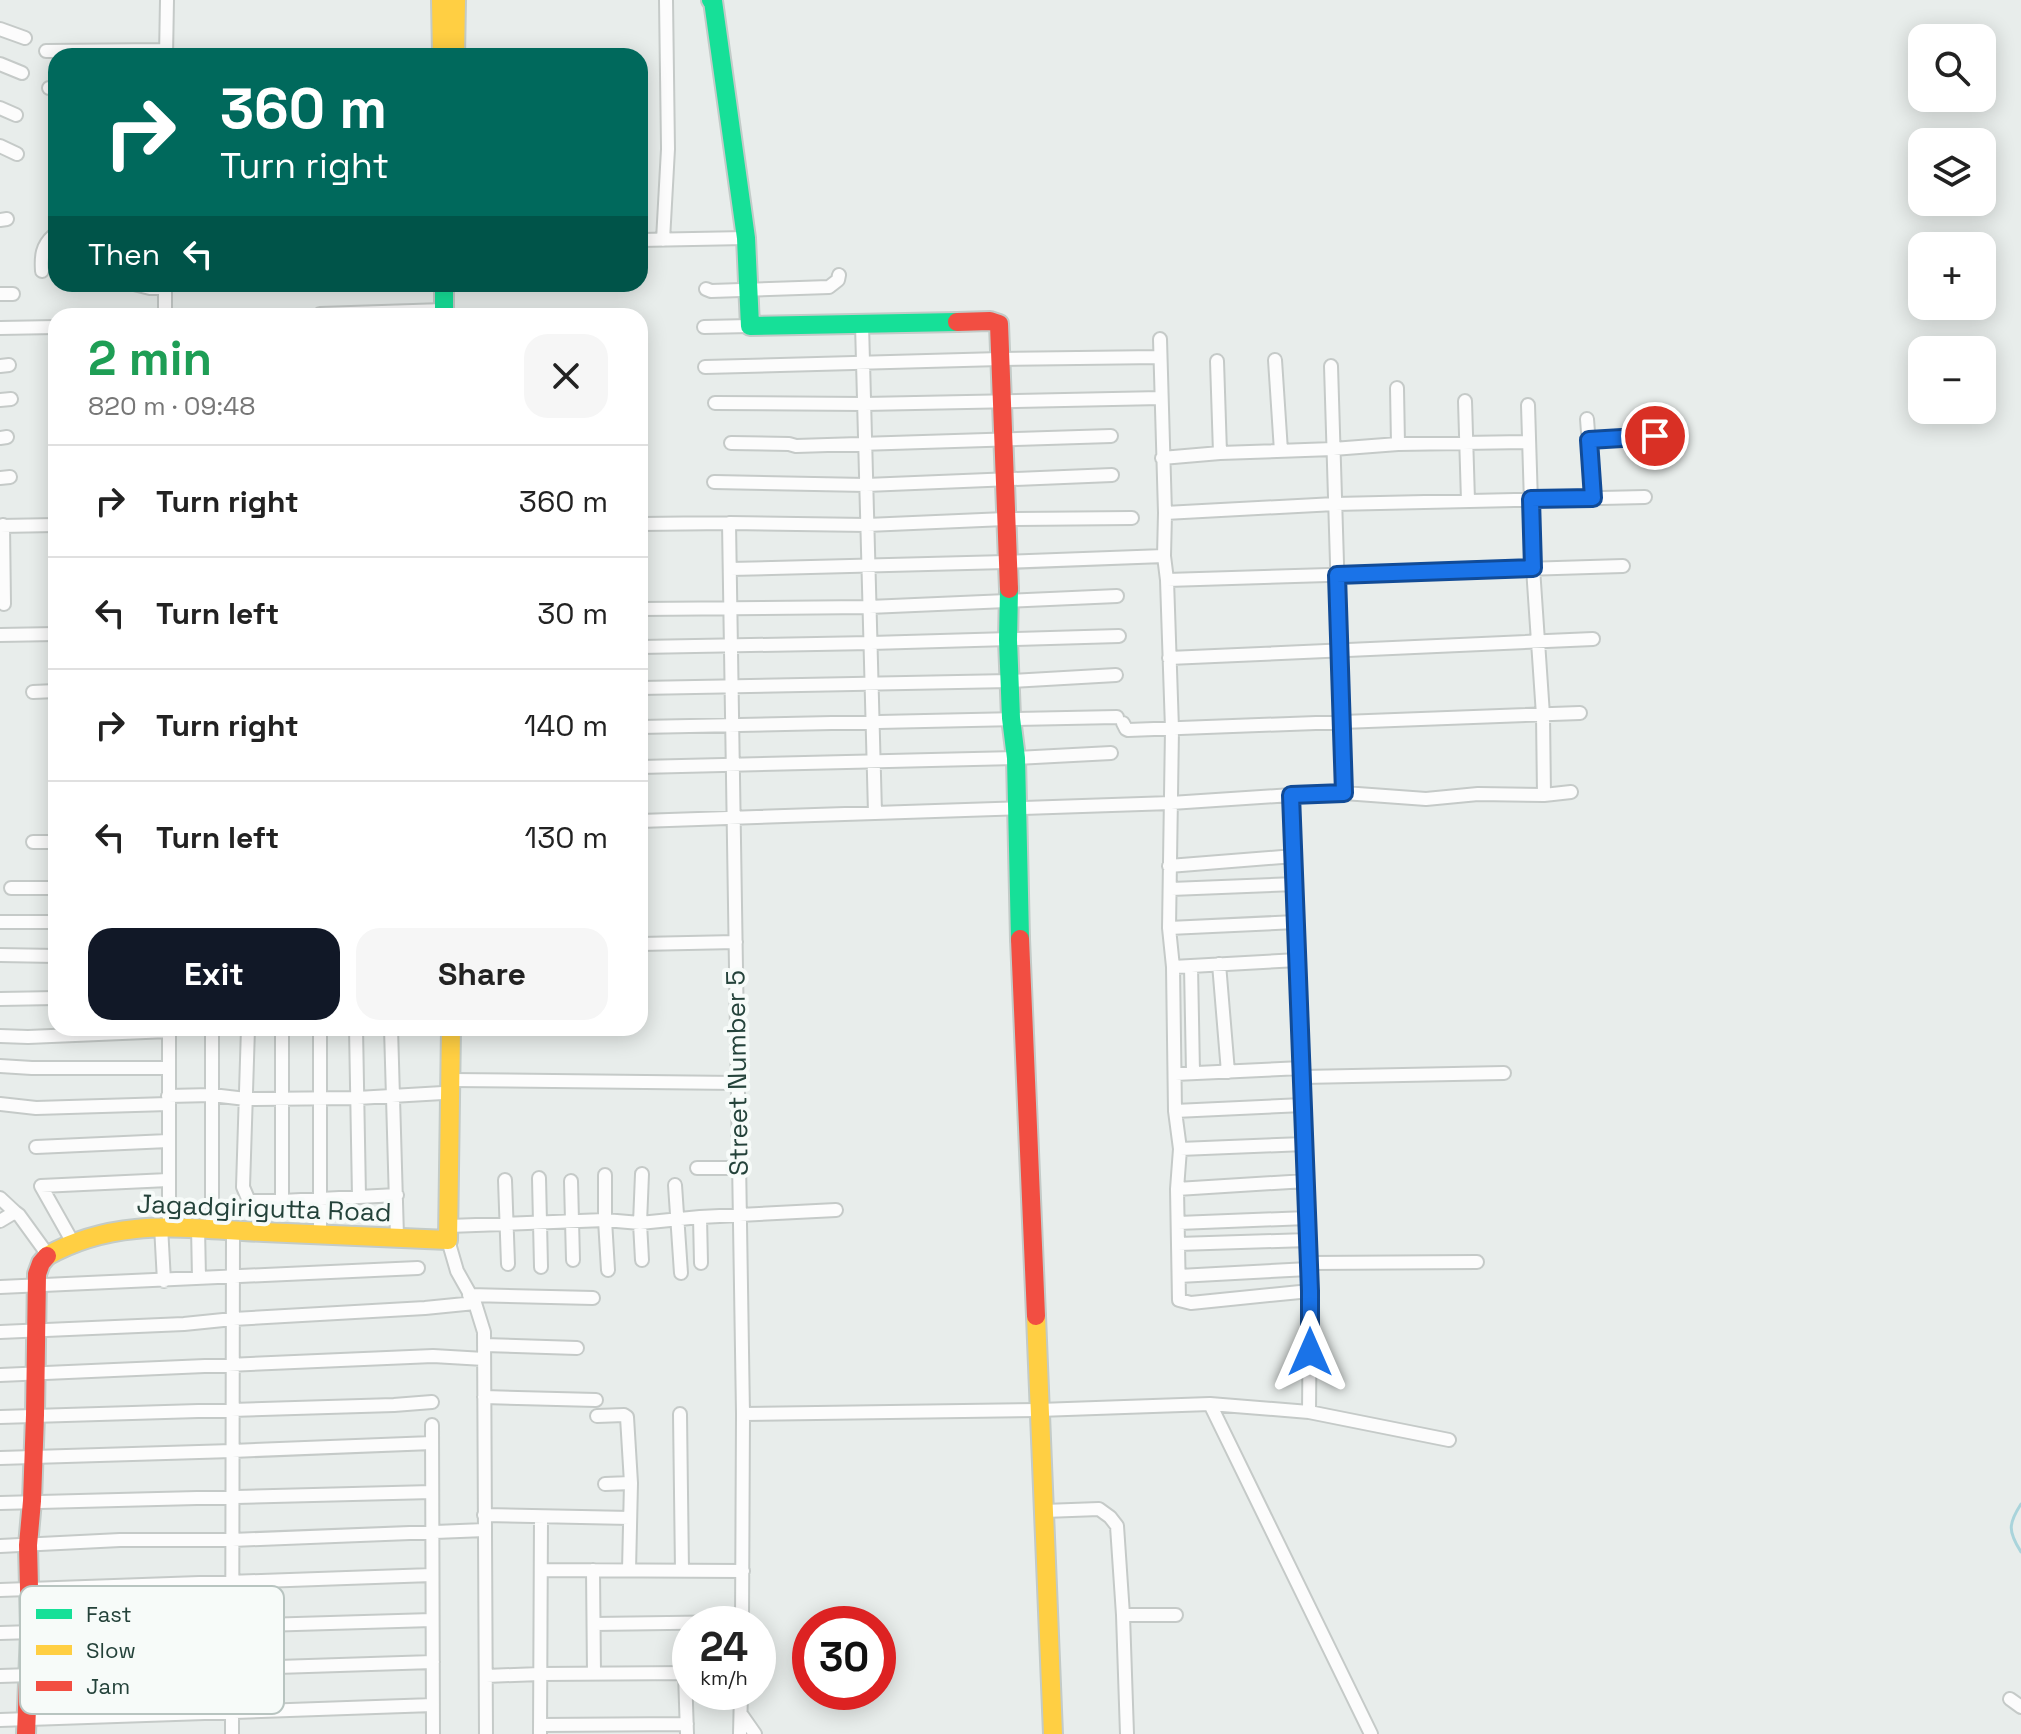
<!DOCTYPE html>
<meta charset="utf-8">
<style>
body{margin:0;font-family:"Space Grotesk",sans-serif;background:#f6f6f6;color:#222;height:100vh;display:flex;flex-direction:column;font-size:30px;white-space:nowrap}
*{box-sizing:border-box;margin:0}
p{font-size:26px;color:#767676}
.icon{flex:none;width:44px;height:44px;fill:none;stroke:currentColor;stroke-width:2;stroke-linecap:round;stroke-linejoin:round}
.map{position:relative;flex:1;overflow:hidden}
.sheet{position:absolute;left:48px;top:308px;width:600px;height:728px;display:flex;flex-direction:column;background:#fff;border-radius:24px;box-shadow:0 4px 20px #0003}
.sheet>*{flex:none}
.banner{position:absolute;left:48px;top:48px;width:600px;height:244px;border-radius:24px;box-shadow:0 4px 20px #0003;background:#00695c;color:#fff;overflow:hidden}
.fabs{position:absolute;left:1908px;top:24px;display:grid;gap:16px}
.fabs a{display:grid;place-items:center;width:88px;height:88px;border-radius:16px;background:#fff;box-shadow:0 4px 20px #0003;font-size:40px}
.speed{position:absolute;left:672px;top:1606px;display:flex;gap:16px;font-size:40px;font-weight:700;text-align:center}
.speed>*{display:grid;place-content:center;width:104px;height:104px;border-radius:50%;background:#fff;box-shadow:0 4px 20px #0003;line-height:1}
.speed small{font-size:20px;font-weight:400}
.speed .limit{border:12px solid #d22;background:#fff;color:#111}
.pin{position:absolute;display:grid;place-items:center;width:68px;height:68px;color:#fff;margin:-34px;border:4px solid #fff;border-radius:50%;box-shadow:0 2px 8px #0007}
.me{position:absolute;width:88px;margin:-44px;rotate:0deg;stroke-linejoin:round;filter:drop-shadow(0 0 6px #0008)}
.turn{display:flex;align-items:center;gap:28px;height:168px;padding:0 40px;font-size:36px}
.turn .icon{width:104px;height:104px;stroke-width:2.5}
.turn b{display:block;font-size:56px;line-height:68px}
.then{display:flex;align-items:center;height:76px;padding:0 40px;background:#0003;gap:16px;font-size:30px}
.round{display:grid;place-items:center;flex:none;width:84px;height:84px;border-radius:24px;background:#f6f6f6}
.summary{display:flex;align-items:center;justify-content:space-between;height:136px;padding:0 40px}
h1{font-size:48px;font-weight:600;line-height:60px;color:#1e9e55}
.primary-button{display:flex;gap:16px;margin-top:auto;padding:16px 40px}
.primary-button a{flex:1;height:92px;border-radius:24px;background:#111827;color:#fff;font-size:32px;font-weight:600;line-height:92px;text-align:center}
.primary-button a+a{background:#f6f6f6;color:#222}
ul{padding:0;list-style:none}
li{display:flex;align-items:center;gap:24px;height:112px;padding:0 40px;border-top:2px solid #e0e0e0}
li div{flex:1}
li b{display:block;font-size:30px}
li em{font-style:normal}
.map>svg:first-child{display:block}
.lines{fill:none;stroke-linecap:round;stroke-linejoin:round}
.stream{stroke:#a9d4db;stroke-width:3}
.street-casing{stroke:#c5cac8;stroke-width:16}
.fast-casing{stroke:#c3cbc8;stroke-width:22}
.slow-casing{stroke:#c3cbc8;stroke-width:22}
.jam-casing{stroke:#c3cbc8;stroke-width:22}
.street{stroke:#fcfcfc;stroke-width:12}
.fast{stroke:#16e098;stroke-width:18}
.slow{stroke:#ffcf43;stroke-width:18}
.jam{stroke:#f24e42;stroke-width:18}
.route-casing{stroke:#114b97;stroke-width:20}
.route{stroke:#1a73e8;stroke-width:14}
.labels{text-anchor:middle;stroke-width:8;stroke-linejoin:round;paint-order:stroke}
.street-label{font-size:26px;fill:#24423a;stroke:#f7fbf9}
.key{fill:#f7fbf9;stroke:#b8c4c0;stroke-width:2}
.key-label{font-size:22px;fill:#24423a}
</style>
<div class="map">
<svg width="2021" height="1734" viewBox="0 0 2021 1734">
<rect width="100%" height="100%" fill="#e8edeb"/>
<g class="lines">
<path class="stream" d="M2021,1504C2008,1524 2008,1531 2021,1552"/>
<defs>
<path id="street" d="M0,29L25,38
M46,51L166,50
M166,56L167,0
M0,64L22,73
M49,88H56
M0,108L16,115
M0,146L17,154
M0,220L7,219
M640,240L746,238
M663,240L668,149L666,0
M42,271C41,256 42,246 53,236H56
M134,284L150,288H165
M706,289L711,291L829,287L838,280L839,275
M0,294H13
M320,314L444,310
M165,316V284
M862,324L875,813
M704,327L750,326
M0,328L56,327
M1160,339L1165,513L1164,556L1167,580L1172,729L1169,928L1173,967L1175,1111L1180,1149L1177,1189L1179,1300L1191,1303L1310,1291
M1275,360L1281,451
M1217,361L1220,453
M0,366L9,365
M1331,366L1344,793
M705,367L1000,359L1160,357
M1397,388L1398,444
M0,400L11,399
M1465,401L1468,501
M715,403L864,404L1161,398
M1528,405L1533,568L1543,715L1544,795
M1587,419L1593,498
M0,438L7,437
M1589,440L1655,436
M731,443L789,444L796,446L1111,436
M1162,458L1220,453L1333,449L1398,444L1529,442
M0,478L10,477
M714,482L866,485L1112,475
M1165,513L1335,504L1645,497
M729,523L743,1414L742,1624
M640,524L729,523L867,525L1005,519L1132,518
M3,525L4,604
M0,526L56,525
M730,569L1006,562L1164,556
M1167,580L1623,566
M640,609L869,607L1117,596
M0,635L56,634
M640,647L871,643L1119,636
M1169,658L1593,639
M640,688L1010,681L1116,675
M33,692L56,691
M1123,723L1126,729L1128,730L1580,713
M640,727L1117,717
M640,767L1016,758L1111,753
M1291,795L1310,1291L1309,1412
M640,821L1171,803L1291,795L1344,793L1426,799L1478,794L1544,795L1571,792
M33,842H56
M1169,866L1294,856
M11,888H56
M1171,889L1295,884
M0,922H56
M1169,928L1296,922
M640,944L736,942
M0,955L56,956
M1219,964L1228,1072
M1191,966L1193,1072
M1173,967L1298,960
M0,999L56,998
M169,1028V1226
M248,1028L243,1187L249,1201H282L397,1195
M282,1028V1201
M320,1028V1234
M356,1028L359,1197
M391,1028L397,1237
M0,1036L28,1037L169,1031
M0,1066L32,1068H169
M1175,1074L1302,1068
M1302,1077L1504,1073
M451,1080L737,1083
M168,1096L212,1095L246,1099L357,1098L443,1093
M0,1104L36,1108L168,1104
M1175,1111L1303,1105
M36,1147L168,1141
M1180,1149L1304,1144
M697,1168H738
M642,1174L640,1223L642,1260
M605,1175V1220L608,1270
M539,1178L541,1267
M505,1180L508,1264
M571,1181L573,1260
M675,1185L681,1273
M1177,1189L1306,1181
M0,1198L15,1212L0,1221
M15,1212L19,1215L48,1255
M700,1217L701,1263
M1178,1223L1307,1218
M161,1226L164,1281
M449,1226L605,1220L640,1223L700,1217L836,1210
M198,1227L199,1278
M212,1229V1028
M448,1240L457,1271L475,1303L484,1332L486,1734
M72,1241L41,1186L168,1180
M1178,1244L1308,1240
M1309,1263L1477,1262
M1179,1276L1309,1269
M0,1287L418,1268
M469,1295L593,1298
M0,1332L184,1324L233,1319L425,1308L475,1303
M484,1345L577,1348
M0,1375L433,1356L484,1359
M484,1397L596,1400
M1210,1404L1371,1734
M680,1414L682,1571
M743,1414L1039,1410L1210,1404L1309,1412L1449,1440
M597,1416L624,1415L627,1417L631,1483L629,1570
M0,1417L394,1405L432,1402
M432,1425L433,1734
M0,1458L232,1451L432,1443
M605,1484L631,1483
M0,1503L432,1492
M1044,1511L1099,1509L1110,1517L1117,1526L1123,1615L1127,1734
M484,1515L630,1518
M0,1546L120,1540H232L485,1530
M541,1570L743,1571
M593,1570L594,1674
M0,1590L432,1575
M1123,1615H1176
M594,1624L742,1622
M0,1633L432,1620
M685,1673L687,1734
M0,1676L433,1662
M486,1676L540,1674L690,1673
M2010,1699L2021,1707
M741,1714L755,1734
M0,1720L433,1705
M540,1725L687,1724
M232,1734L233,1231
M540,1734L541,1517
M740,1734L741,1692"/>
<path id="fast" d="M711,0L713,1L746,238L750,326L957,322
M444,284V316
M1009,589L1008,640L1011,718L1016,758L1020,939"/>
<path id="slow" d="M441,0L442,56
M455,56L456,0
M47,1256C118,1216 187,1229 264,1232C325,1235 387,1237 448,1240L451,1028
M1036,1316L1053,1734"/>
<path id="jam" d="M957,322L990,321L999,324L1009,589
M1020,939L1036,1316
M26,1734L30,1631L28,1545L32,1501L35,1415L37,1274L41,1263L47,1256"/>
</defs>
<use href="#street" class="street-casing"/>
<use href="#fast" class="fast-casing"/>
<use href="#slow" class="slow-casing"/>
<use href="#jam" class="jam-casing"/>
<use href="#street" class="street"/>
<use href="#fast" class="fast"/>
<use href="#slow" class="slow"/>
<use href="#jam" class="jam"/>
</g>
<g class="lines">
<defs>
<path id="route" d="M1310,1352V1291L1291,795L1344,793L1337,575L1533,568L1531,499L1593,498L1589,440L1655,436"/>
</defs>
<use href="#route" class="route-casing"/>
<use href="#route" class="route"/>
</g>
<g class="labels">
<g class="street-label">
<text transform="translate(737 1073) rotate(-91)" y="9">Street Number 5</text>
<text transform="translate(264 1208) rotate(2)" y="9">Jagadgirigutta Road</text>
</g>
</g>
<rect x="20" y="1586" width="264" height="128" rx="12" class="key"/>
<rect x="36" y="1609" width="36" height="10" fill="#16e098"/>
<rect x="36" y="1645" width="36" height="10" fill="#ffcf43"/>
<rect x="36" y="1681" width="36" height="10" fill="#f24e42"/>
<g class="key-label">
<text x="86" y="1622">Fast</text>
<text x="86" y="1658">Slow</text>
<text x="86" y="1694">Jam</text>
</g>
</svg>
<div class="fabs">
<a><svg class="icon" aria-label="search" viewBox="0 0 24 24"><circle cx="10" cy="10" r="6"/><path d="M15 15l6 6"/></svg></a>
<a><svg class="icon" aria-label="layers" viewBox="0 0 24 24"><path d="M12 4l9 5-9 5-9-5zM3 14l9 5 9-5"/></svg></a>
<a>+</a>
<a>−</a>
</div>
<div class="speed"><div>24<small>km/h</small></div><div class="limit">30</div></div>
<div class="pin" style="left:1655px;top:436px;background:#d93025"><svg class="icon" aria-label="arrive" viewBox="0 0 24 24"><path d="M6 21V4h12l-3 4 3 4H6"/></svg></div>
<svg class="me" style="left:1310px;top:1352px" viewBox="-20 -20 40 40"><path d="M0-17L14 15 0 8-14 15z" fill="#1a73e8" stroke="#fff" stroke-width="4"/></svg>
<div class="banner">
<div class="turn"><svg class="icon" aria-label="right" viewBox="0 0 24 24"><path d="M7 20v-9h11M14 6l5 5-5 5"/></svg><div><b>360 m</b>Turn right</div></div>
<div class="then">Then<svg class="icon" aria-label="left" viewBox="0 0 24 24"><path d="M17 20v-9H6M10 6l-5 5 5 5"/></svg></div>
</div>
<section class="sheet">
<div class="summary"><div><h1>2 min</h1><p>820 m · 09:48</p></div><a class="round"><svg class="icon" aria-label="close" viewBox="0 0 24 24"><path d="M6 6l12 12M18 6L6 18"/></svg></a></div>
<ul>
<li><svg class="icon" aria-label="right" viewBox="0 0 24 24"><path d="M7 20v-9h11M14 6l5 5-5 5"/></svg><div><b>Turn right</b></div><em>360 m</em></li>
<li><svg class="icon" aria-label="left" viewBox="0 0 24 24"><path d="M17 20v-9H6M10 6l-5 5 5 5"/></svg><div><b>Turn left</b></div><em>30 m</em></li>
<li><svg class="icon" aria-label="right" viewBox="0 0 24 24"><path d="M7 20v-9h11M14 6l5 5-5 5"/></svg><div><b>Turn right</b></div><em>140 m</em></li>
<li><svg class="icon" aria-label="left" viewBox="0 0 24 24"><path d="M17 20v-9H6M10 6l-5 5 5 5"/></svg><div><b>Turn left</b></div><em>130 m</em></li>
</ul>
<div class="primary-button"><a>Exit</a><a>Share</a></div>
</section>
</div>
